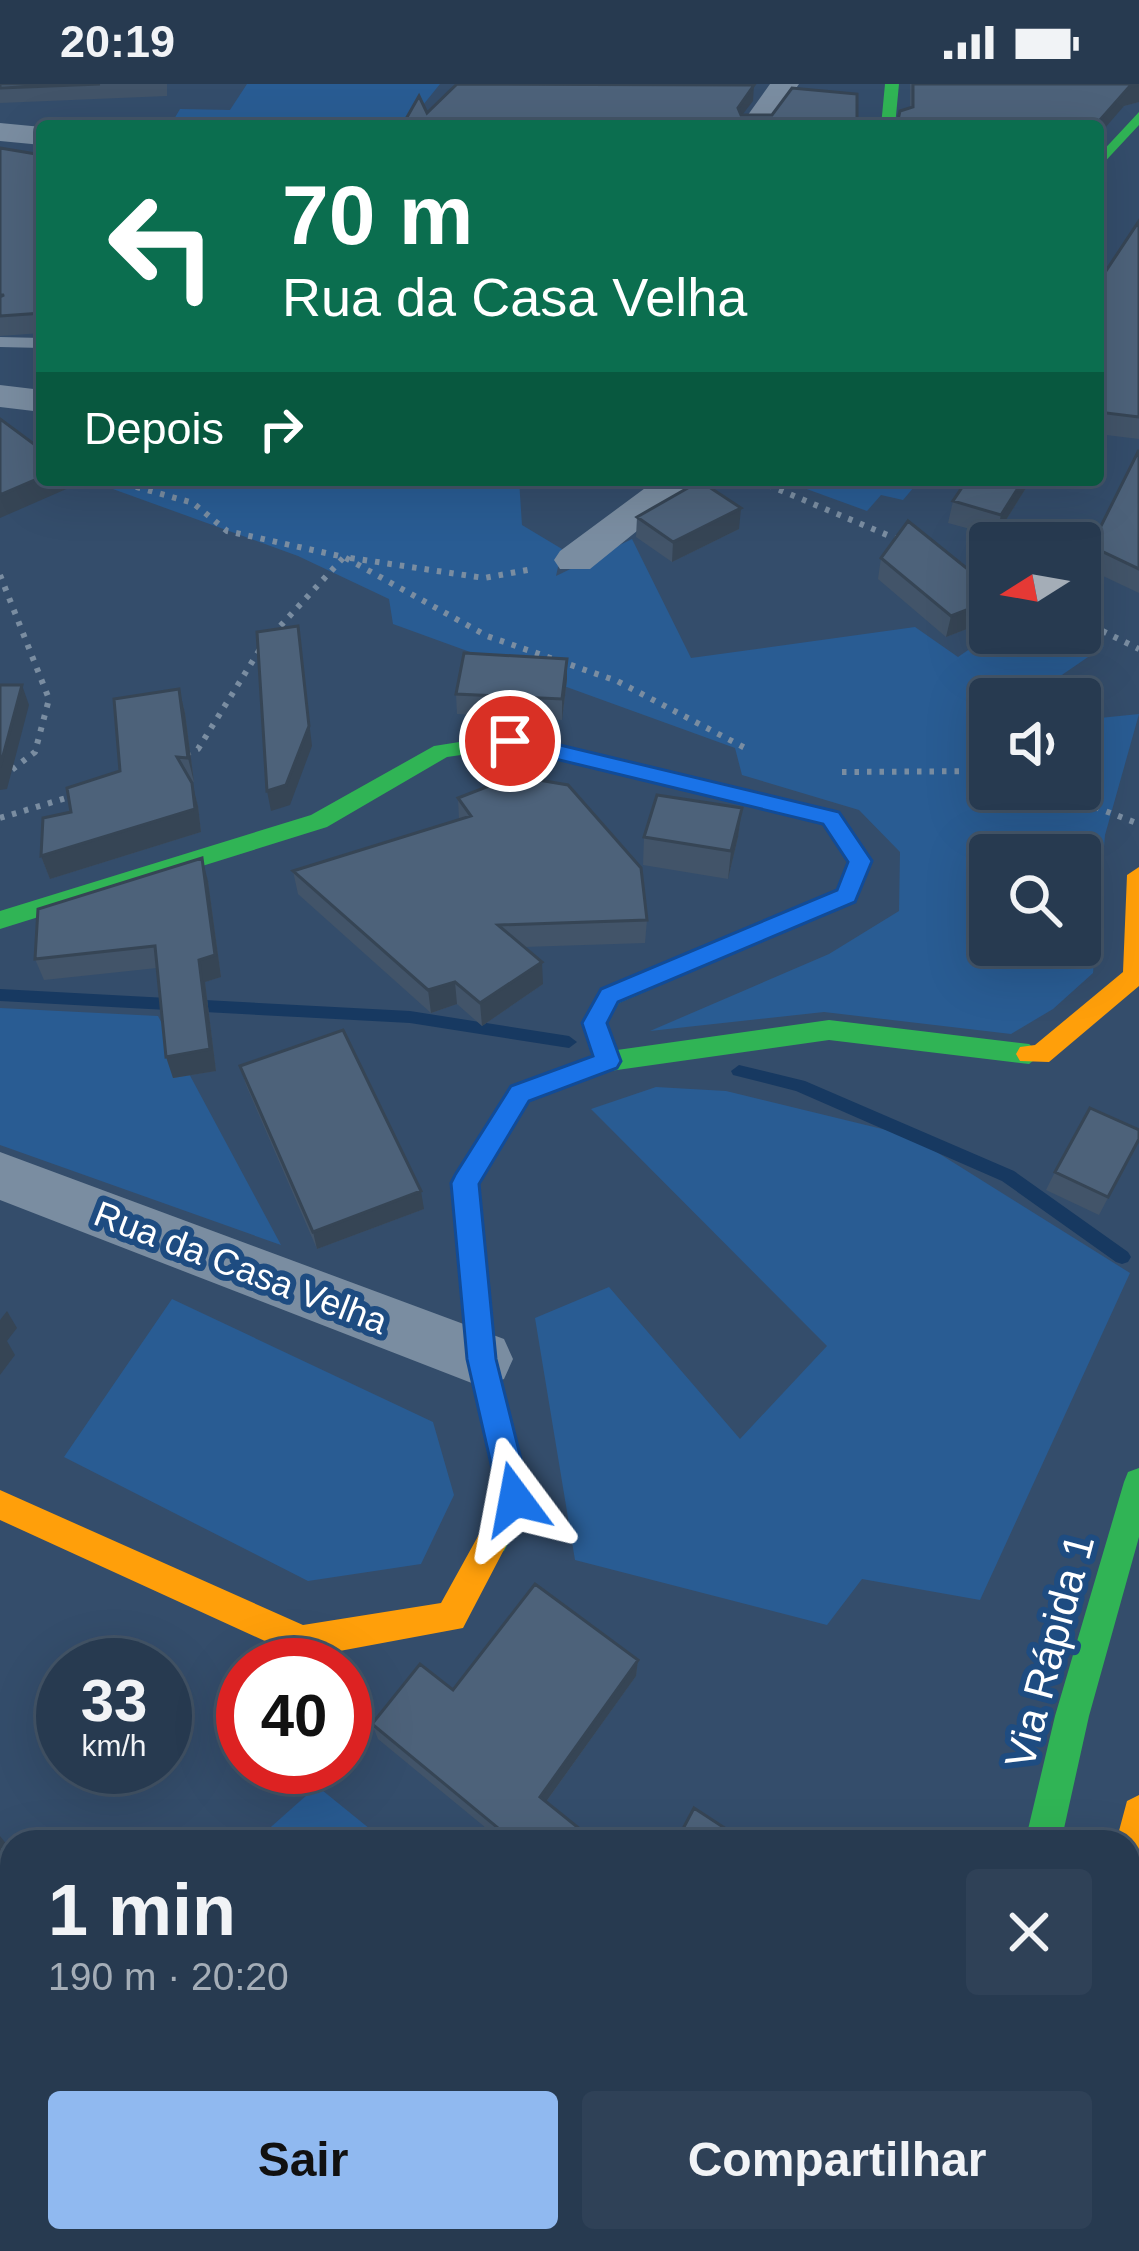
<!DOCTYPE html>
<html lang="pt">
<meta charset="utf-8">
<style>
body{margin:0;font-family:Arial,sans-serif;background:#2f4157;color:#f1f3f6;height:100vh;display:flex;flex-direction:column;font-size:45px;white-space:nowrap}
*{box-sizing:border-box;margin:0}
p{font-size:39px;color:#a4adb7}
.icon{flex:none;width:66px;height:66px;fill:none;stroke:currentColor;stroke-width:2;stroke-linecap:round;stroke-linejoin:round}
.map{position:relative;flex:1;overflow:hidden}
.details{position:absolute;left:0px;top:1746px;width:1140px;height:423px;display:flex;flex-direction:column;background:#273a50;border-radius:36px 36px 0 0;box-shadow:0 12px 48px #0002,0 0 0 3px #435467}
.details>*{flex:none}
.hud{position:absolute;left:36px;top:36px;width:1068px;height:366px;border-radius:12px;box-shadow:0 12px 48px #0002,0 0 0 3px #435467;background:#0b6e4f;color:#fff;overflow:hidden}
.needle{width:78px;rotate:259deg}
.buttons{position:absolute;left:969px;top:438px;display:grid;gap:24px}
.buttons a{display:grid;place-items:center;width:132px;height:132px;border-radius:12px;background:#273a50;box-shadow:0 12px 48px #0002,0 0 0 3px #435467;font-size:60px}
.speed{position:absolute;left:36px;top:1554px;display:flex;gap:24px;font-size:60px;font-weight:700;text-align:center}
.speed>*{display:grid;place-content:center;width:156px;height:156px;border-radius:50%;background:#273a50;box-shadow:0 12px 48px #0002,0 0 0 3px #435467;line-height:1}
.speed small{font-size:30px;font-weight:400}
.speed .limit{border:18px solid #d22;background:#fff;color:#111}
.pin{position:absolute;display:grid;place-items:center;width:102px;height:102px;color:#fff;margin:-51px;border:6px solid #fff;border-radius:50%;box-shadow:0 3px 12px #0007}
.me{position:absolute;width:132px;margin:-66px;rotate:347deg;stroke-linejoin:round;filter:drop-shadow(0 0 9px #0008)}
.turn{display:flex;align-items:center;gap:42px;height:252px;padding:0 48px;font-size:54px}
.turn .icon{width:156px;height:156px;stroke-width:2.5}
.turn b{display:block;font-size:84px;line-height:102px}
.then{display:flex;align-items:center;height:114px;padding:0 48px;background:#0003;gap:24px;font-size:45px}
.round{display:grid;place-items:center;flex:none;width:126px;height:126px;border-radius:12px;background:#2f4157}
.summary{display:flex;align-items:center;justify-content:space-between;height:204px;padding:0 48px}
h1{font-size:72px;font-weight:700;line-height:90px}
.action{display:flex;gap:24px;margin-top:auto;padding:24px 48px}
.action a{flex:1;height:138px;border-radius:12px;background:#90b9f0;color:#111;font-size:48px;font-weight:700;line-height:138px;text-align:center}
.action a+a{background:#2f4157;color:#f1f3f6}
.status{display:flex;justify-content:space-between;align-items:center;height:84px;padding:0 60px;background:#273a50;direction:ltr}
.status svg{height:33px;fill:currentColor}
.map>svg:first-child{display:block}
.green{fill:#295c93;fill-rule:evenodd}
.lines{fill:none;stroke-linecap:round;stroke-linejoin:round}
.stream{fill:#173961;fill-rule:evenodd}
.path{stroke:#7a8da1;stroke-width:6;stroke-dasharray:4.5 8;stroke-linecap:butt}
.lane{fill:#7a8da1;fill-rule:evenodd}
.street{fill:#7a8da1;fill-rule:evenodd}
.fast{fill:#30b455;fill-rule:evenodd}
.slow{fill:#ff9f0a;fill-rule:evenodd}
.jam{fill:#e5322d;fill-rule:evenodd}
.wall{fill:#425469}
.shaded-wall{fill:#364555}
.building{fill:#4d627a;stroke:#364555;stroke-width:3}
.route{fill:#1a73e8;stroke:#114b97;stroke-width:3}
.labels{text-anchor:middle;stroke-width:12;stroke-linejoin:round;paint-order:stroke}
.street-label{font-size:36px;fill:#fff;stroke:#1e4c81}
.near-street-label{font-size:42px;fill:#fff;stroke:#1e4c81}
</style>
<div class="status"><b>20:19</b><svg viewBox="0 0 49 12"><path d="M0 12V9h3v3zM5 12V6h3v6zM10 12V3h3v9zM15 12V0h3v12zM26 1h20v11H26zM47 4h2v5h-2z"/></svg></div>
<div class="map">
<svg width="1139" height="2167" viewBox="0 0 1139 2167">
<rect width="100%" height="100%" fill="#344d6b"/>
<path class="green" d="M247,0H440L406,42H170L180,25L230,26Z
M88,396H519L522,441L562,465L556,492L632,455L691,574L915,543L958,573L993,549H1072L1104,562L1040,606L967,617L979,645L990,644V705H1080V636L1139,630L1105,751L1093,889L1053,925L1011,950L824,928L650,947L829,870L899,827L900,768L859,726L742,691L735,664L393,540L389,515L298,472ZM990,771H1080V861H990Z
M782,396H920L903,416L881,411L867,427Z
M0,924L158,932L281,1161L0,1061Z
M656,1003L726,1007L911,1052L1130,1189L980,1516L862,1495L827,1541L575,1476L535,1234L609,1203L740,1355L827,1262L591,1025Z
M172,1215L433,1338L454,1411L421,1480L308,1497L64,1373Z
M317,1702L386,1758H254Z
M12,1972V2157H197L190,2167H0V1982Z"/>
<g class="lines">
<path class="stream" d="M0,905L410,927L569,952L577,958L569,964L410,939L0,917Z
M739,981L805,997L1014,1087L1128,1168L1131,1173L1128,1178L1122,1180L1116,1178L1002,1097L796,1007L733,991L731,987Z"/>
<path class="path" d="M112,396L193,419L227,447L344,473L487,552L617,597L749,666
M756,396L904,458
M957,480L990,494
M0,491L49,615L35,668L0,695
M1080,536L1139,565
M272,551L344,473L484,494L533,485
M186,670L198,665L262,562
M842,688L990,687
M1048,705L1139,740
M0,734L76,711"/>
<path class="lane" d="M0,253L42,254V264L0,263Z"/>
<path class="street" d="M770,0H799L770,42H740Z
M0,39L42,43V61L0,57Z
M0,301L42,306V328L0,323Z
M656,396H700L590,485H560L554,476L560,467Z
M0,1068L504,1255L513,1275L504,1295L482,1303L0,1116Z
M233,2157H322L317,2167H229Z"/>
<path class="fast" d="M885,0H899L895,42H881Z
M1139,28V41L1098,85V72Z
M510,650L839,728L872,777L855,817L619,919L607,939L617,966L829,936L1029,960L1042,970L1029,980L829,956L610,987L529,1016L479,1100L497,1275L531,1415L504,1467L493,1471L482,1467L477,1456L499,1414L467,1275L451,1099L511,1002L593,972L581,939L601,905L837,806L848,777L823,740L510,664L447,673L327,743L0,845V827L311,731L434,662Z
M1139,1384V1453L1089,1632L1061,1758H1025L1055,1632L1124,1398L1128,1388Z
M1051,2157H1091L1089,2167H1049Z"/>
<path class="slow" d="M1139,783V902L1049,978L1020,977L1016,970L1020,963L1035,961L1123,888L1127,791Z
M0,1406L303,1541L441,1519L482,1445L493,1441L504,1445L509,1456L463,1544L302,1574L0,1436Z
M1139,1711V1801L1128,1806V1758H1116L1127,1717Z"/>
<path class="jam" d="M946,2157H986L984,2167H944Z"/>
</g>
<path class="wall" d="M0,0H167V12L0,19Z
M910,0H1139V18L1124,22L1098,42H897L900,27L910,24Z
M0,64L42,71V249L0,252Z
M1139,137V355L1098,350V199Z
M1139,366V509L1084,483L1091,462Z
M967,396H1031L996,452L948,439L953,417Z
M637,433L739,445L672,478L636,453Z
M881,474L990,503V536L946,553L878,495Z
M567,575V595L562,636L457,630L456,610Z
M179,605L185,629L194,698L191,697L198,722L201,748L50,795L41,772L71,728L120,687Z
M458,714L647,836L645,859L524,863L543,900L482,942L457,920L431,929L298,810L293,787L459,736Z
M742,724L738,753L728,795L643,781L644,753Z
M208,797L221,893L205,898L216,987L173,994L157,884L44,896L35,875Z
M240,982L424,1125L317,1165L246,1001Z
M1139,1055L1099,1131L1046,1106L1055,1088Z
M638,1576L636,1592L546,1718L596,1758H503L378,1655L372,1640L453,1606Z"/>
<path class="shaded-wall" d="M1139,0V18L1124,22L1098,52L1099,37L1129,3Z
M754,1L753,17L736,39L738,24Z
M42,393V396H69L71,403L0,434V411Z
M1023,396H1031L996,452L1001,431Z
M741,424L739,445L672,478L673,458Z
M990,517V536L946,553L951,532Z
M298,542L312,662L290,721L271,727L267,707Z
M567,575V595L562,636V615Z
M22,601L29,621L7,705L0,706V683Z
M179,605L185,629L194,698L188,674Z
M192,699L198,722L201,748L50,795L41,772Z
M742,724L738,753L728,795L731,767Z
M202,774L208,797L221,893L205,898L216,987L173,994L166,973L199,876Z
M542,878L543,900L482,942L480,919Z
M455,898L457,920L431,929L428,906Z
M421,1107L424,1125L317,1165L313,1148Z
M7,1227L17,1244L7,1257L15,1271L0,1291V1236Z
M638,1576L636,1592L540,1726V1713Z
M0,1752L12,1767V1774L0,1759Z
M12,1824V1843L0,1855V1835Z"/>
<path class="building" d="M0,0H100L0,4Z
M457,0L754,1L738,24L741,31H772L792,4L857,10V42H402L419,12L427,29Z
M913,0H1139L1129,3L1099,37L1098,65V42H945L898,36L900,27L913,23Z
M0,64L42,71V229L0,232V213L4,211H0Z
M1139,137V333L1098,328V199Z
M0,335L42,366V393L0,411Z
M1139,366V485L1091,462Z
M967,396H1023L1001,431L953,417Z
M700,397L741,424L673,458L637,433Z
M908,437L990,503V517L951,532L881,474Z
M298,542L309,642L286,701L267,707L257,548Z
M464,569L567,575L562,615L456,610Z
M0,601H22L0,683Z
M179,605L188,674L177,673L192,699L195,725L41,772L43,734L71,728L67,704L120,687L114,615Z
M515,692L568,701L641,784L647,836L498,841L542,878L480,919L455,898L428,906L293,787L471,732L458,714Z
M657,711L742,724L731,767L644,753Z
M202,774L215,871L199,876L210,965L166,973L155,862L35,875L38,825Z
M343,946L421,1107L313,1148L240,982Z
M1090,1024L1139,1046V1055L1108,1113L1055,1088Z
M535,1500L638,1576L540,1713L596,1758H515L372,1640L420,1580L453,1606Z
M694,1724L746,1758H676Z
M0,1759L12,1774V1824L0,1835Z
M509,2157H593L588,2167H521Z"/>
<path class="route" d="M510,649L839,728L872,777L855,818L618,918L607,939L621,977L617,984L529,1017L479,1100L496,1275L531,1415L526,1425L515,1430L504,1425L499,1415L467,1275L451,1099L455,1091L511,1002L593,972L582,939L601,905L837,806L848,778L823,740L502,662L499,657Z"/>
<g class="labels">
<g class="street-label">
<text transform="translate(241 1183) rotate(21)" y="13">Rua da Casa Velha</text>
</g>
<g class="near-street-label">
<text transform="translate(1049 1567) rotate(-75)" y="15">Via Rápida 1</text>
</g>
</g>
</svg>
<div class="buttons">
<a><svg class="needle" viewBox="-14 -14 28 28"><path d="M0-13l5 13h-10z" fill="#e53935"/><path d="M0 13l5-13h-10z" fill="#a4adb7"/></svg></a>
<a><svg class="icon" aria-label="sound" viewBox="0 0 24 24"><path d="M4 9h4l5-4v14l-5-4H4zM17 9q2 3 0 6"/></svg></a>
<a><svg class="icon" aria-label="search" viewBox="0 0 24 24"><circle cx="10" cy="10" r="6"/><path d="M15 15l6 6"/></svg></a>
</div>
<div class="speed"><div>33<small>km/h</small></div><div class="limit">40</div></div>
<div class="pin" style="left:510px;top:657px;background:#d93025"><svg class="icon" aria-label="arrive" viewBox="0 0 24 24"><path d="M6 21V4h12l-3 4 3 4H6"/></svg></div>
<svg class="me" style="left:515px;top:1415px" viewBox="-20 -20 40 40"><path d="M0-17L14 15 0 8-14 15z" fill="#1a73e8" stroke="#fff" stroke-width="4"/></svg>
<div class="hud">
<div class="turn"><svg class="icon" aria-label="left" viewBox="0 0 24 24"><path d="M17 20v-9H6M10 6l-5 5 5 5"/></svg><div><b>70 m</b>Rua da Casa Velha</div></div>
<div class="then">Depois<svg class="icon" aria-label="right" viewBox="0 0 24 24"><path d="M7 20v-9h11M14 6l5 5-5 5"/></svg></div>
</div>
<section class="details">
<div class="summary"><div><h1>1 min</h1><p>190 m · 20:20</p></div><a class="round"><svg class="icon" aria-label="close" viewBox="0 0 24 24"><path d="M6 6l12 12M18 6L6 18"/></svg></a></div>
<div class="action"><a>Sair</a><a>Compartilhar</a></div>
</section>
</div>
